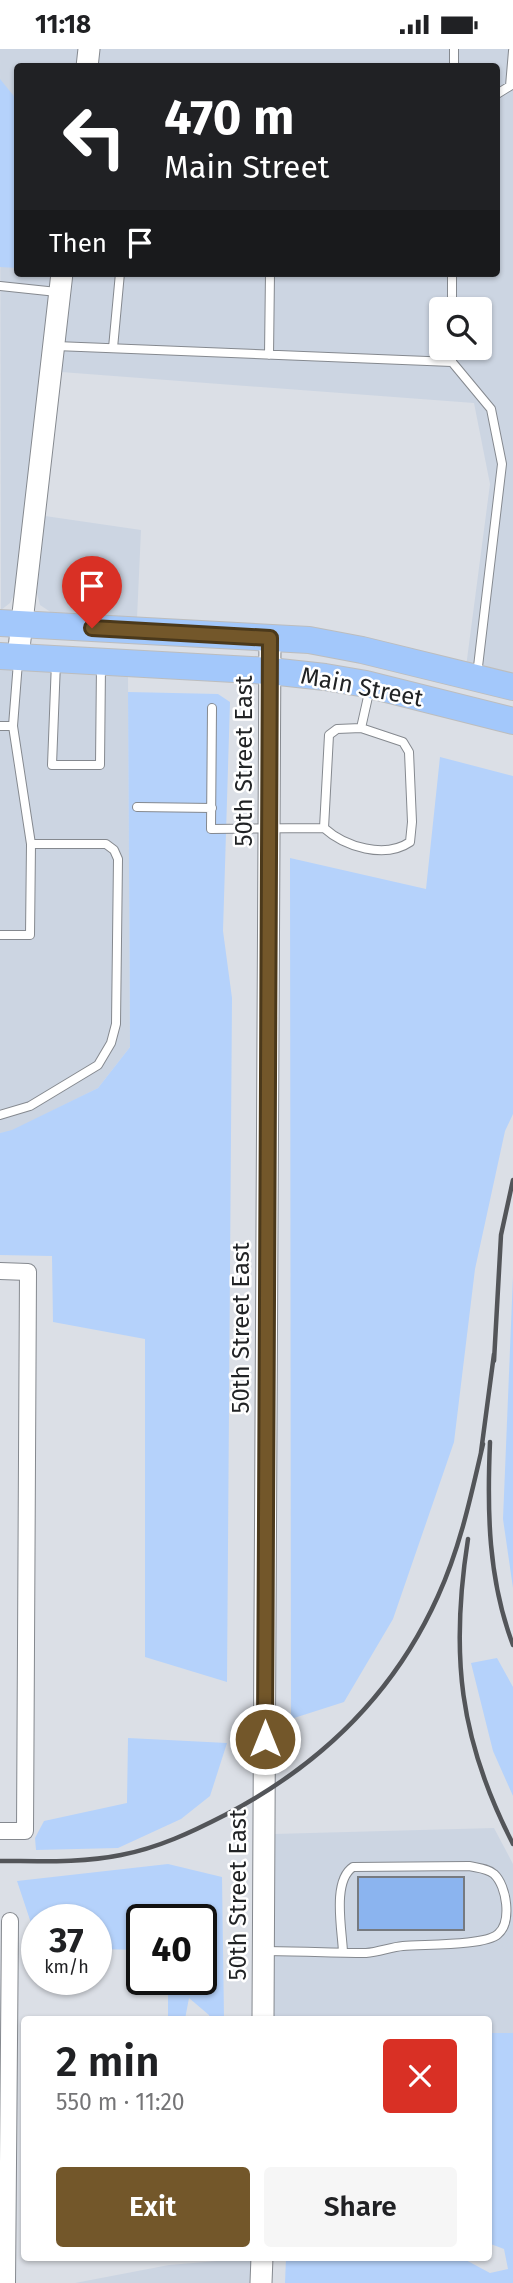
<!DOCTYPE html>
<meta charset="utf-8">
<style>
body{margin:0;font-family:"Fira Sans",sans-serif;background:#f6f6f6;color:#202124;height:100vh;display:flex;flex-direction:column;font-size:26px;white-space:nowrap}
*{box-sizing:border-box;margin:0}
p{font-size:23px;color:#757577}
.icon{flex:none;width:38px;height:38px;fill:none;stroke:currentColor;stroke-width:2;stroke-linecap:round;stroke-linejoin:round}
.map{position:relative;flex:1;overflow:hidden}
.sheet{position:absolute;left:21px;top:1967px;width:471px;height:245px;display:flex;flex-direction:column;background:#fff;border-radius:7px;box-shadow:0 2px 5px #0004}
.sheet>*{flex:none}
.guide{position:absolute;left:14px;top:14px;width:486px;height:214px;border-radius:7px;box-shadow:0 2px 5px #0004;background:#202124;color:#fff;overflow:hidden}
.buttons{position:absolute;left:429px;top:248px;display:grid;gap:14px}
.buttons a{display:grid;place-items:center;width:63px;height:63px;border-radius:7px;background:#fff;box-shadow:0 2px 5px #0004;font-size:35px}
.speed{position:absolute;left:21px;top:1855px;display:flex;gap:14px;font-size:35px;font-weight:700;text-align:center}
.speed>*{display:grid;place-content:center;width:91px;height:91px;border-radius:50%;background:#fff;box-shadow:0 2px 5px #0004;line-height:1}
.speed small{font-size:18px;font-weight:400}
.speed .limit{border:4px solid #111;border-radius:10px;background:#fff;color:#111}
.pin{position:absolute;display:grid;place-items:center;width:60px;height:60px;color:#fff;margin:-72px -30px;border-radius:50% 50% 50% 0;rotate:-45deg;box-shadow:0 0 7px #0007}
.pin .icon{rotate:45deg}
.me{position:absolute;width:77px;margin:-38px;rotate:0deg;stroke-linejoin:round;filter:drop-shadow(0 0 5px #0008)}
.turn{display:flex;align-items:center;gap:24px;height:147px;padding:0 35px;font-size:32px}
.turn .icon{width:91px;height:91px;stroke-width:2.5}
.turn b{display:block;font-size:49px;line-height:60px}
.then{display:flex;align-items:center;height:66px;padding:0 35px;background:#0003;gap:14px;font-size:26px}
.round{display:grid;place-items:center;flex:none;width:74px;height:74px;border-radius:7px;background:#f6f6f6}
.head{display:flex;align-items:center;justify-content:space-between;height:119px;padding:0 35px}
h1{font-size:42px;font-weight:600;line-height:52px}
.button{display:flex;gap:14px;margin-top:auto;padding:14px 35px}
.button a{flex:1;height:80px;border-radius:7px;background:#73572a;color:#fff;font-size:28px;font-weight:600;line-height:80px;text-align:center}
.button a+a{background:#f6f6f6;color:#202124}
.status{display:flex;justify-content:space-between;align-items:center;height:49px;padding:0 35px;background:#fff;direction:ltr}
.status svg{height:19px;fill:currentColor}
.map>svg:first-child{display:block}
.built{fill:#ccd5e2;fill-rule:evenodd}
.green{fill:#b5d2fb}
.building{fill:#8bb4ef;stroke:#767a80;stroke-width:2}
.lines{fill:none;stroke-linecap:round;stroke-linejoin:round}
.service-casing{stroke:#85898f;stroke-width:10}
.minor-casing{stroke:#85898f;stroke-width:18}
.tertiary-casing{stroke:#85898f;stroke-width:23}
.primary-casing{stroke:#bcbdbe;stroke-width:28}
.service{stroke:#fff;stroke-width:8}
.minor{stroke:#fff;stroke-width:16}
.tertiary{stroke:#fff;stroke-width:21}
.primary{stroke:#a3c8fb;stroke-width:26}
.rail{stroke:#535559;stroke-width:4.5}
.route-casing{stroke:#4b391b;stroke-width:18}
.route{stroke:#73572a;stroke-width:12}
.labels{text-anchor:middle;stroke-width:5;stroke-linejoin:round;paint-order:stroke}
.street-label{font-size:24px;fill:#212325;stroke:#fff}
</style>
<div class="status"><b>11:18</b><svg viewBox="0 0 49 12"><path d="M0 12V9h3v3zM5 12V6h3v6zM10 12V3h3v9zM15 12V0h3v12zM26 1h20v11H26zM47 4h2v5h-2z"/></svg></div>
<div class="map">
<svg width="513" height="2234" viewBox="0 0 513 2234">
<rect width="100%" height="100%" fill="#dbdfe6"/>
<path class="built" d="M0,0H80L78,17L18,18V224H53L16,542L10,554L1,561Z
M97,0H513V629L466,618L490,435L474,354L61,323L72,224H497V18L95,17ZM441,261H480V299H441Z
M45,467L141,481L137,569L52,564L40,556L37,544Z
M0,619L128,626L130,998L98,1039L12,1082L0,1084Z
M494,1779L513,1815V1984H488V1970H274V1785Z
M253,2209V2234H75L169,2216Z"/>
<path class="green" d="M0,30L17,51V219L0,218Z
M128,643L218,645L230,653L223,882L232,949L227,1633L145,1608V1290L53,1273L52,1207L0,1206V1084L12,1081L98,1039L130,998Z
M440,708L513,727V1065L505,1082L475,1220L454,1393L393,1570L344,1653L291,1670L290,809L426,840Z
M513,1227V1539L503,1470Z
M497,1609L513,1638V1747L493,1702L471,1614Z
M128,1689L227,1694L210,1747L181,1770L118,1799L36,1801L35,1789L44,1772L127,1754Z
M168,1815L222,1828L224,1970H210L209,1966L189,1949L185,1970H168V1930H201V1871H142V1901L96,1900V1871H37V1892L17,1832Z
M488,1984H513V2234H285L286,2209H462L490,2224L508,2220L504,2200L488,2194Z"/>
<path class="building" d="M358,1828H464V1881H358Z"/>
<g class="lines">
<defs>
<path id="service" d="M454,18V0
M497,45L510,37L513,2
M452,224V261
M0,237L57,243
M56,297L452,313
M113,299L120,224
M452,299V313L491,360L502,415L477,626
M269,306L270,224
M56,613L52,716H100L101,616
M212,659L211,780L324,779L329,686L337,680L361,679L370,639
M0,677H13L18,613
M137,758L212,759
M324,779C345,798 385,810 410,793L412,773L409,703L403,693L361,679
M0,886H30L31,795
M0,1066L30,1057L98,1016L111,994L116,975L118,810L114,801L106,795H31L13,677
M264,1902C298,1902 332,1904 366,1904C379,1903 391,1898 403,1897C424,1895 485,1897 498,1885C512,1873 507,1837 494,1825C487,1819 478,1819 469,1817L353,1818C332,1832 342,1880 343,1903"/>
<path id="minor" d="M0,1222L28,1223L25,1782H0
M7,2234L10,1872"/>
<path id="tertiary" d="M87,18L89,0
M18,608L62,224
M263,1970L270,588
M261,2234L262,2208"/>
<path id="primary" d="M0,574L309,591L362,601L513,638
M0,607L270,622L325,628L366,635L513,672"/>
</defs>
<use href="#service" class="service-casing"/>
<use href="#minor" class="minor-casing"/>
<use href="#tertiary" class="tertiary-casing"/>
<use href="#primary" class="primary-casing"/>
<use href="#service" class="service"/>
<use href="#minor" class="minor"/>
<use href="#tertiary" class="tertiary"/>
<use href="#primary" class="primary"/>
<path class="rail" d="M494,1312L501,1186L513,1131
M490,1393C487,1462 488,1530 513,1596
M481,1403L494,1305
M468,1490C450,1605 459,1690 513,1795
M0,1812C40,1812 82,1814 121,1806C158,1799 192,1783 225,1766C319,1717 394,1645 438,1547C460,1499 471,1447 483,1395"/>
</g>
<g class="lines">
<defs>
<path id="route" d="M92,579L270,589L265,1690"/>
</defs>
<use href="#route" class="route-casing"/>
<use href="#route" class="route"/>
</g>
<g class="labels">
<g class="street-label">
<text transform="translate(362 638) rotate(11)" y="8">Main Street</text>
<text transform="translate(244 712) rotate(-90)" y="8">50th Street East</text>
<text transform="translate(241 1279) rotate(-90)" y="8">50th Street East</text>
<text transform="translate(238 1846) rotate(-90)" y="8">50th Street East</text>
</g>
</g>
</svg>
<div class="buttons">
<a><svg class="icon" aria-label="search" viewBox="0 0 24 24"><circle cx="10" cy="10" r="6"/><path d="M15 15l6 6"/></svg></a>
</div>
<div class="speed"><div>37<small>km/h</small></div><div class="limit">40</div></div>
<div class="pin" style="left:92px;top:579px;background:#d93025"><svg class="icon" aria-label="arrive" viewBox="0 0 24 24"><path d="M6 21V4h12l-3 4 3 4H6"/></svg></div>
<svg class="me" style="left:265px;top:1690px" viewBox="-20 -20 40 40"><circle r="17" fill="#73572a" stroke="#fff" stroke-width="3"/><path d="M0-11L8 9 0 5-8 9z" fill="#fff"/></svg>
<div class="guide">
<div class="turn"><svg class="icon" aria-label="left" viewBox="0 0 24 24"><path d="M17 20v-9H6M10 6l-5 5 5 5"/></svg><div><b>470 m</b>Main Street</div></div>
<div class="then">Then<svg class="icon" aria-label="arrive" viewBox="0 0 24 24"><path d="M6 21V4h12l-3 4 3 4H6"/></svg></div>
</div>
<section class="sheet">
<div class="head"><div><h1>2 min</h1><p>550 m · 11:20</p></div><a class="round" style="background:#d93025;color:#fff"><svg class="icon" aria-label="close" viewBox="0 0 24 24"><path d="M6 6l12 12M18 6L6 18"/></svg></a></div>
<div class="button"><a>Exit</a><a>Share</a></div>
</section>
</div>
